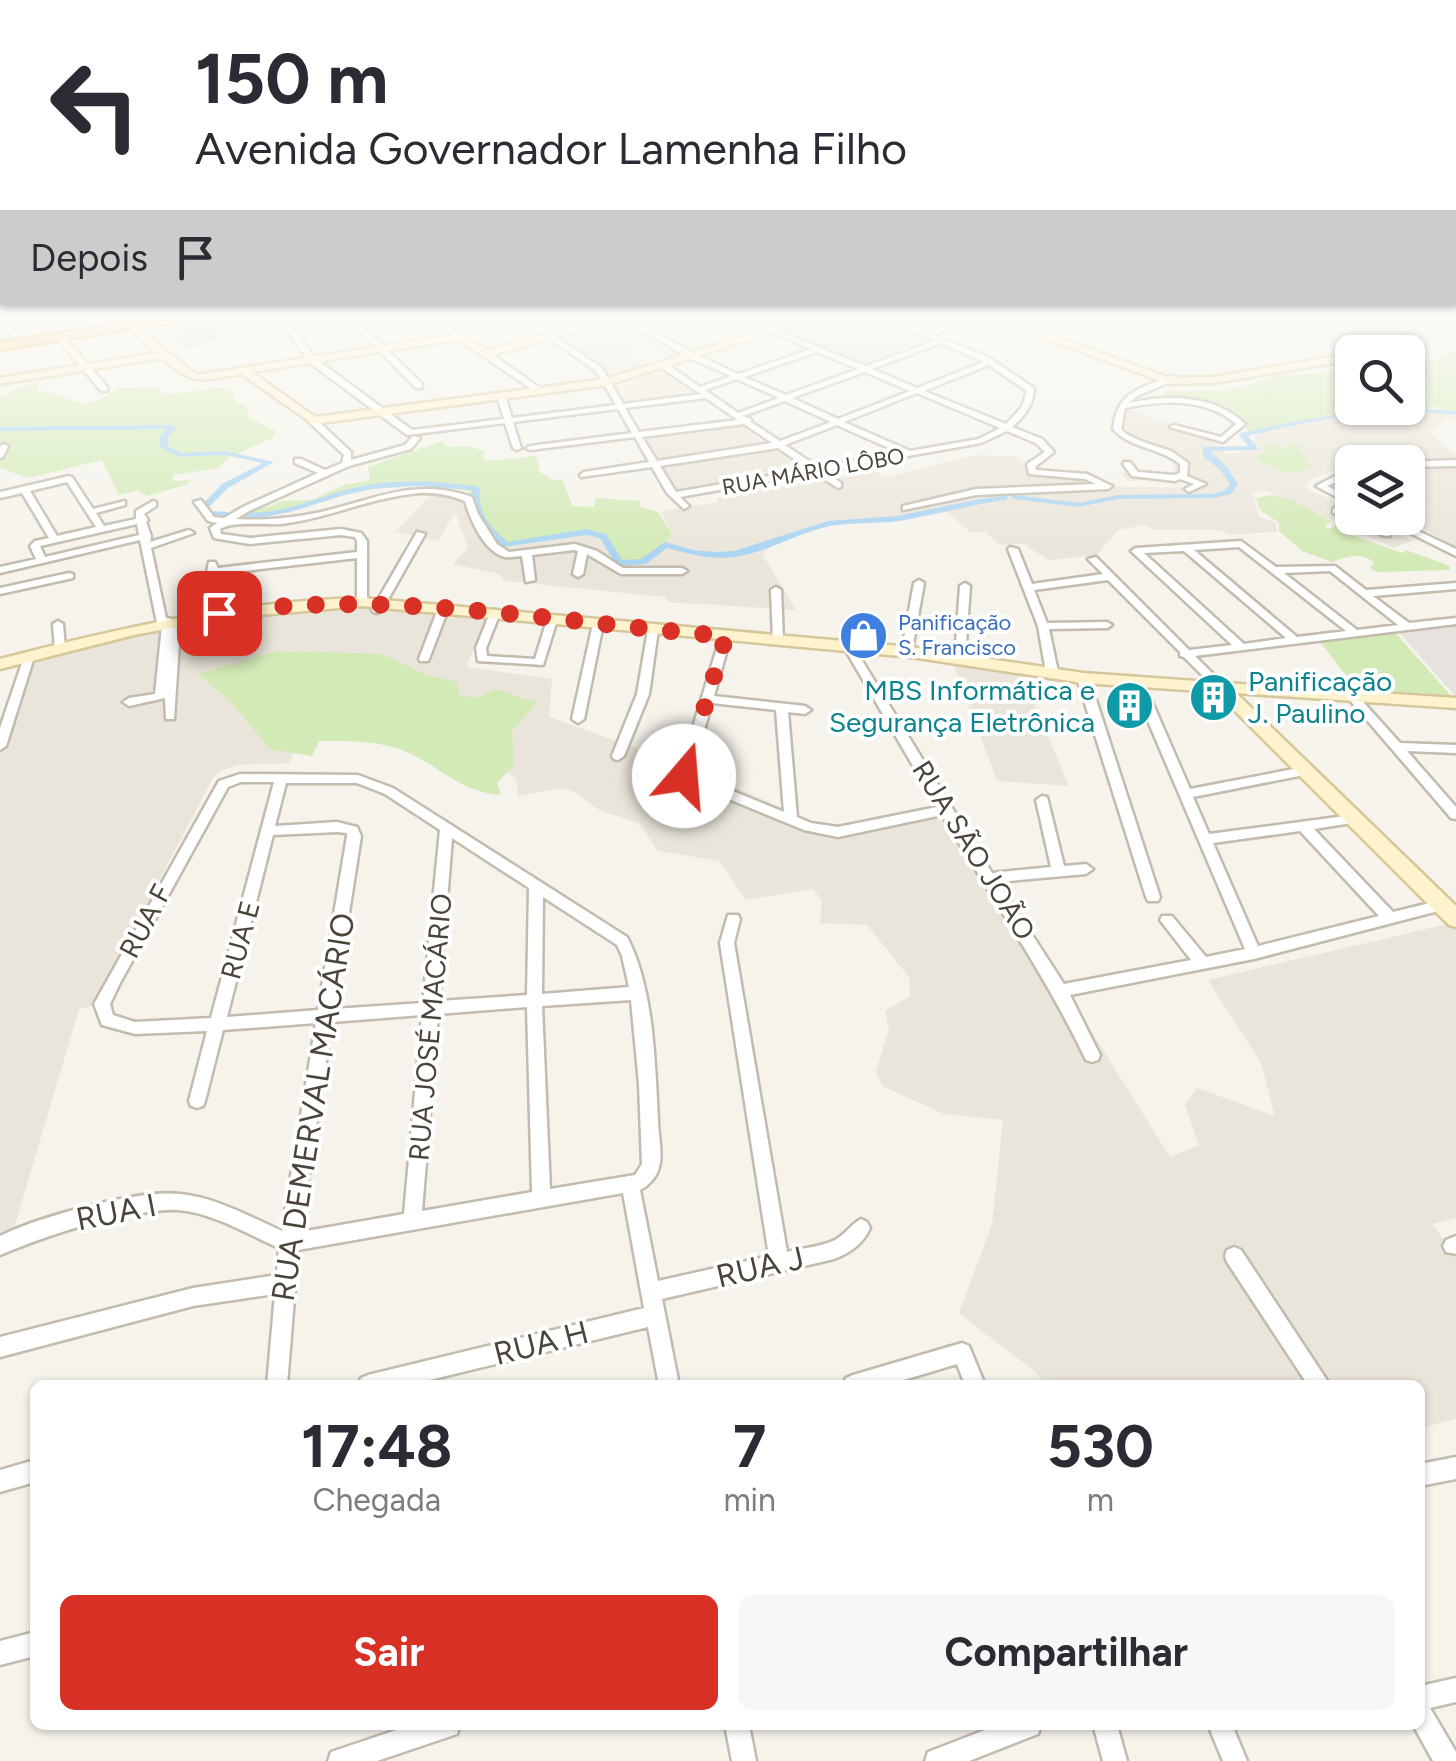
<!DOCTYPE html>
<html lang="pt">
<meta charset="utf-8">
<style>
body{margin:0;font-family:Figtree,sans-serif;background:#f7f7f7;color:#2b2b33;height:100vh;display:flex;flex-direction:column;font-size:38px;white-space:nowrap}
*{box-sizing:border-box;margin:0}
p{font-size:32px;color:#7c7c81}
.icon{flex:none;width:55px;height:55px;fill:none;stroke:currentColor;stroke-width:2;stroke-linecap:round;stroke-linejoin:round}
.map{position:relative;flex:1;overflow:hidden}
.sheet{position:absolute;left:30px;top:1380px;width:1395px;height:350px;display:flex;flex-direction:column;background:#fff;border-radius:15px;box-shadow:0 2px 8px #0004}
.sheet>*{flex:none}
.banner{position:absolute;left:0px;top:0px;width:1458px;height:305px;box-shadow:0 2px 8px #0004;background:#fff;color:#2b2b33;overflow:hidden}
.tools{position:absolute;left:1335px;top:335px;display:grid;gap:20px}
.tools a{display:grid;place-items:center;width:90px;height:90px;border-radius:15px;background:#fff;box-shadow:0 2px 8px #0004;font-size:50px}
.pin{position:absolute;display:grid;place-items:center;width:85px;height:85px;color:#fff;margin:-42px;border-radius:20px;box-shadow:0 5px 15px #0006}
.me{position:absolute;width:110px;margin:-55px;rotate:18deg;stroke-linejoin:round;filter:drop-shadow(0 0 8px #0008)}
.turn{display:flex;align-items:center;gap:35px;height:210px;padding:0 30px;font-size:45px}
.turn .icon{width:130px;height:130px;stroke-width:2.5}
.turn b{display:block;font-size:70px;line-height:85px}
.then{display:flex;align-items:center;height:95px;padding:0 30px;background:#0003;gap:20px;font-size:38px}
.eta{display:flex;justify-content:space-evenly;align-items:center;height:170px;text-align:center}
.eta b{font-size:60px;font-weight:700;line-height:70px}
.action{display:flex;gap:20px;margin-top:auto;padding:20px 30px}
.action a{flex:1;height:115px;border-radius:15px;background:#d93025;color:#fff;font-size:40px;font-weight:700;line-height:115px;text-align:center}
.action a+a{background:#f7f7f7;color:#2b2b33}
.map>svg:first-child{display:block}
.residential{fill:#eae5da}
.industrial{fill:#e6e2dd}
.education{fill:#efe8d6}
.green{fill:#d2eab5}
.lines{fill:none;stroke-linecap:round;stroke-linejoin:round}
.canal{fill:#a9d4f2;fill-rule:evenodd}
.building{fill:#d8cfc1}
.street-casing{stroke:#c2bbae;stroke-width:5}
.secondary-casing{stroke:#d6c79b;stroke-width:5}
.highway-casing{stroke:#e0a43c;stroke-width:5}
.street{fill:#fff;fill-rule:evenodd}
.secondary{fill:#fff3cd;fill-rule:evenodd}
.highway{fill:#ffcf6e;fill-rule:evenodd}
.route{stroke:#d93025;stroke-width:18;stroke-dasharray:0 32.4}
.labels{text-anchor:middle;stroke-width:8;stroke-linejoin:round;paint-order:stroke}
.far-street-label{font-size:22px;fill:#4b4439;stroke:#fff}
.far-shop-label{font-size:22px;fill:#366cbe;stroke:#fff;text-anchor:start}
.culture-label{font-size:28px;fill:#0d838f;stroke:#fff;text-anchor:start}
.street-label{font-size:28px;fill:#4b4439;stroke:#fff}
.near-street-label{font-size:32px;fill:#4b4439;stroke:#fff}
</style>
<div class="map">
<svg width="1456" height="1761" viewBox="0 0 1456 1761">
<rect width="100%" height="100%" fill="#f6f3ec"/>
<path class="residential" d="M618,319L679,355L668,358L649,347L627,352L647,365L609,376L554,336Z
M1122,407L1204,436L1228,454L1254,449V435L1320,420L1416,409L1456,412V421L1447,420L1430,431L1437,441L1456,454V459L1357,462L1310,480L1304,487L1352,511V518H1365L1412,540L1394,548L1265,490L1253,493L1259,517L1276,522L1277,532L1228,535L1221,530H1155L1144,525L1118,530L1097,555L1048,560L1024,544L999,545L985,532H970L942,508L902,518L824,525L775,540L763,555L796,610L669,602L665,597L505,581L499,574L453,564L468,548L455,512L438,541L395,532L436,490L469,494L470,501L505,547L590,533L608,544L613,562H643L663,547L672,534L661,511L718,502L717,498L875,471L884,478L974,455L1015,456L1031,471L1084,474L1104,486L1196,488L1197,483L1190,479L1129,481L1120,473H1175L1171,455L1115,433L1113,409Z
M740,424L764,443L657,460L640,437Z
M774,447L807,469L679,492L658,466Z
M1397,462H1456V548L1406,518L1408,462Z
M281,600H377L490,610L466,667L552,679L549,717L687,766L782,808L797,820L844,825L940,804L1023,922L1170,1157L1199,1145L1185,1105L1197,1088L1275,1116L1261,1063L1208,980L1456,922V1218L1432,1224L1456,1256V1419L1420,1428V1385H1047L1033,1370L959,1313L992,1224L1003,1120L944,1114L882,1086L876,1072L889,1029L885,1011L910,996L909,977L867,925L820,923L822,901L813,889L746,900L719,861L658,851L639,823L601,811L573,791L560,788L518,796L516,779L435,719L314,692L290,763L239,765L219,771L212,780L93,1006L79,1009L12,1235L0,1245V719L30,653L159,620Z
M952,661L1021,672L1069,786L997,781Z"/>
<path class="industrial" d="M834,315H869L923,336L928,341L863,364L781,331Z
M1456,624V697L1396,629Z"/>
<path class="education" d="M660,367L696,393L624,402L612,383Z"/>
<path class="green" d="M1456,351V412L1438,407H1408V369Z
M1351,366L1352,408H1403L1329,417L1262,433L1249,431L1226,412L1162,394L1167,391H1228L1275,376L1322,373Z
M39,381L37,389L84,404L101,399L119,388L160,389L162,395L219,388L232,390L235,401L246,406L249,418L276,431L272,438L230,457L218,468L173,475L172,481L191,480L186,485L147,496L138,490L119,495L102,460L28,478L0,468V396Z
M442,441L448,447L468,446L484,451L483,459C503,461 515,458 536,456L540,472L552,480H562L573,506L594,507L596,498L640,501L639,506L658,512L672,534C657,556 640,566 613,562L608,544L590,533L505,547C488,540 470,509 468,491C438,484 405,478 374,485C324,497 283,525 230,514L238,509L270,507L281,501L312,500L344,485L370,480L368,467Z
M1294,442L1303,446L1297,448L1307,456L1304,460L1313,465L1297,475L1259,461L1255,455L1266,452L1267,443L1283,449Z
M1272,495L1292,500L1331,521L1325,526L1329,529L1338,524L1354,531L1351,535L1402,553L1406,550L1450,566V570L1377,572L1370,568L1374,562C1360,552 1347,556 1332,562L1302,551L1279,531V523L1260,510L1256,498Z
M1392,629L1452,697L1356,688L1317,638Z
M276,651L382,654L429,676L458,682L459,695L476,698L496,689L537,703L512,730L514,766L497,782L501,795C457,791 445,769 407,752C378,740 350,741 319,741L312,756L270,749L230,701L198,674Z"/>
<g class="lines">
<path class="canal" d="M1409,408L1456,411V415C1387,406 1315,419 1248,436L1258,448L1257,450L1210,451L1227,467L1238,484L1231,494L1214,498L1117,499L1079,507L1015,499L1011,497L1015,495L1079,503L1117,495L1214,494L1225,490L1230,484L1221,471L1203,456V447L1248,446L1239,435L1240,433C1296,420 1352,411 1409,408Z
M173,425L177,427L168,437V446L181,453L225,451L274,462L228,488L208,508L210,511C231,512 251,514 272,511C305,506 335,490 368,485C404,479 440,482 476,486L480,488C477,512 490,528 508,542L586,529L606,534L622,560L641,559L665,542L693,550L716,552L734,551L828,521L897,516L980,499L1005,496L1009,498L1005,500C969,505 935,515 899,521C876,524 853,522 830,526C797,533 768,552 735,557C712,560 689,554 667,548L646,564L619,566L615,563L600,538L586,535L503,547C485,532 469,514 472,490L416,486L372,489L345,495L290,512L258,518L208,515L199,508L222,484L263,463L225,455L180,457L160,447V437L167,429L0,431V427Z"/>
</g>
<path class="building" d="M205,320L223,337L185,350L173,339L188,335L178,325Z"/>
<g class="lines">
<defs>
<path id="street" d="M121,315H128L132,321L127,322Z
M276,315H283L316,359L412,430L504,419L497,396L501,394L505,396L512,418L616,405L596,371L515,315H523L602,368L623,404L701,394L660,367V363H666L700,387L731,376L689,358L617,315H625L695,354L738,374L811,349L771,332L773,329L865,366L936,341L879,315H888L928,332L976,315H986L934,335L988,357L1034,388C1034,404 1024,417 1012,427L1042,439L1054,452L1035,467L1036,470L1087,474L1112,486L1108,489L976,495L903,510V506L976,489L1096,484L1085,479L1029,474L1027,464L1045,452L1036,443L1007,431L981,443L824,471L841,483V487L838,488L815,473L680,497L689,506L684,509L667,493L652,467L581,477L580,475L584,472L649,462L635,437L530,450L526,448L530,446L632,433L618,409L513,422L521,448L517,450L513,448L505,423L407,435L310,363ZM941,343L984,362L917,388L872,369ZM817,352L858,369L786,395L744,377ZM989,365L1027,391L1022,407L1006,424L924,391ZM865,372L910,391L838,419L792,398ZM737,379L779,398L738,413L705,390ZM917,393L1000,428L979,439L910,451L844,422ZM706,398L738,420L639,432L625,408ZM785,401L831,422L780,441L751,422V419L743,416ZM744,424L772,443L657,461L642,437ZM837,425L900,453L818,467L785,445ZM778,448L809,469L676,492L660,466Z
M344,315H351L422,384V388H416Z
M424,315H432L462,337L457,338Z
M0,316L18,336V338H14L0,322Z
M483,352H489L544,391L537,393L483,356Z
M81,363H87L107,387V391H101L81,367Z
M1172,376L1176,378L1175,380L1137,396L1129,403C1167,394 1216,395 1245,424L1223,442L1170,427L1174,425L1221,437L1236,424C1207,398 1162,400 1125,408L1121,429L1126,434L1143,442L1171,451L1188,463L1187,476L1206,484L1189,492L1185,489L1194,484L1180,479L1175,481L1132,476L1123,464L1124,462H1130L1138,472L1174,475L1180,473V464C1159,447 1131,449 1113,429C1117,391 1141,388 1172,376Z
M310,419H316L351,452V460L405,445L413,436L420,438L411,449L349,466L249,511L236,519C264,521 293,518 321,512C376,499 415,477 472,497L478,514L497,544L509,552L575,544L597,551L623,568H682L687,571L682,574H621L587,554L583,574L578,577L573,574L578,551L574,550L532,555L535,580L526,582L522,556C519,556 508,558 505,557C484,552 470,519 465,501C447,494 430,491 411,494C367,499 326,519 281,524C264,525 233,521 220,529L221,534L250,538L341,529L361,533L367,541V602L362,605L357,602V558L218,574L224,613L219,616L215,615L207,572L209,562H215L218,568L357,552V541L355,537L341,535L250,544L214,538L210,528L217,523L208,521L194,502L201,500L214,517L224,518L243,507L318,473L295,463V459H301L325,470L342,463L344,455L310,423Z
M4,444L8,446L3,457L0,458V446Z
M1456,460V466L1408,467V462H1405Z
M1341,473H1347L1352,480V488L1349,487L1343,479L1327,486L1352,499V506L1343,511L1352,515V518H1358L1390,532V536H1384L1333,513V509L1346,502L1316,486Z
M69,476L72,477L93,509L125,501V505L96,513L104,526L136,519V511L153,501L156,502V506L144,514L148,520L146,522L151,536L150,542L189,530L194,533L151,548L166,618L172,619L173,626L180,629L174,719H166L165,698L129,706L123,702L129,698L155,694L162,626L157,623L140,540L0,573V567L36,559L30,546L35,541L49,538L22,493L0,498V492ZM67,482L96,527L57,536L30,491ZM137,524L139,535L45,557L40,546Z
M1380,518H1391L1456,549V556Z
M417,532L425,534L382,610L377,613L373,612L372,610Z
M1241,541L1276,567L1335,566L1366,590L1456,583V589L1373,596L1409,623L1456,618V624L1195,656L1223,684L1217,687L1213,686L1184,657L1180,656V652L1108,580L1034,590L1047,623L1107,622L1112,625L1107,628L1049,629L1058,672L1052,675L1046,672L1038,626L1008,549L1010,547L1018,549L1032,584L1103,574L1088,559L1096,557L1189,650L1232,645L1131,551L1136,548ZM1239,547L1346,631L1297,637L1194,550ZM1184,551L1286,638L1244,644L1144,553ZM1330,571L1398,625L1357,630L1284,573Z
M69,573L73,574V578L0,594V588Z
M919,580L924,583L913,644L916,652L911,655L907,654L903,644L914,583Z
M965,583L970,586L965,658L960,661L955,658L960,586Z
M776,587L781,590L783,641L778,644L773,641L771,590Z
M443,606L448,609L429,659L428,661H420L419,659L438,609Z
M495,610L500,613L486,648L487,656L535,659L547,620L552,617L556,618L557,620L543,665L478,661L476,648L490,613Z
M58,621L63,624L65,649L60,652L55,649L53,624Z
M598,621L603,624L584,719L578,723L572,719L593,624Z
M653,627L658,630L649,694L624,756L618,760L614,759L612,756L637,694L648,630Z
M726,632L731,635L714,696L805,706L811,710L805,714L788,712L797,817L811,823L838,827L937,807L845,649L850,646L855,649L992,873L1051,867L1036,800L1042,796L1047,797L1064,866L1086,864L1093,869L1086,874L998,882L1064,984L1191,960L1160,920L1162,916H1172L1206,957L1245,949L1131,681L1137,678L1143,681L1190,789L1304,767L1310,771L1304,775L1193,797L1209,834L1353,815L1358,816L1359,819L1358,822L1314,829L1393,912L1442,900L1447,901L1449,905L1447,909L1442,910L1254,959L1070,995L1100,1055L1098,1060L1092,1062L1086,1060C1045,974 991,897 942,815L838,837L804,830L680,779L678,776L721,635ZM712,703L776,710L784,812L691,774ZM1300,831L1379,916L1258,946L1213,843Z
M29,654L34,657L6,746L0,750V728L24,657Z
M1083,675L1089,678L1160,897L1158,901H1148L1146,897L1077,678Z
M1352,693L1356,694L1400,743L1456,745V753L1407,751L1456,807V819L1451,818L1348,698L1346,696Z
M240,774L358,775L393,788L627,937C654,989 655,1063 658,1120C658,1134 663,1154 659,1167C657,1177 648,1186 640,1190L658,1281L769,1256L720,943L728,915H738L740,919L734,943L787,1252C802,1248 821,1247 835,1240C845,1235 851,1224 861,1219L867,1222L870,1228C863,1244 850,1253 834,1259L662,1299L679,1385H659L648,1327L409,1385H358L361,1378L368,1375L644,1308L623,1193L298,1250L287,1385H267L275,1294L193,1306L0,1357V1337L193,1288L277,1275L279,1248C247,1234 214,1213 178,1210C161,1209 142,1213 125,1216C81,1224 41,1238 0,1255V1236C38,1217 138,1189 180,1194C215,1197 250,1217 282,1231L316,1023L223,1030L205,1101L203,1106L197,1108L191,1106L189,1101L207,1031L135,1034L102,1025L94,1004L219,781ZM241,782H274L211,1018L135,1022L113,1015L110,1004L120,983L228,787ZM286,783H357L385,794L440,830L423,1003L334,1009L361,836L357,827L337,822L275,826ZM337,832L347,833V836L318,1010L227,1017L273,835ZM452,838L529,888L527,995L439,1001ZM543,897L617,945L622,956L629,987L542,994ZM631,1000L639,1084L642,1164L635,1175L550,1189L542,1006ZM527,1007L532,1192L422,1211L438,1014ZM422,1015L404,1214L300,1232L332,1022Z
M1456,1236V1254L1446,1252L1443,1246L1446,1240Z
M1234,1247L1241,1250L1330,1385H1308L1227,1262L1225,1256L1227,1250Z
M962,1343L969,1346L985,1385H965L957,1364L887,1385H843L846,1378L853,1375Z
M1456,1457V1479L1420,1486V1464Z
M35,1460V1482L0,1492V1470Z
M35,1632V1656L0,1665V1641Z
M1456,1678V1702L1430,1708L1456,1752V1761H1433L1413,1725H1420V1686Z
M411,1725H460L457,1734L377,1761H328L331,1752Z
M725,1725H749L756,1761H732Z
M998,1725H1041L1038,1734L969,1761H925L928,1752Z
M1095,1725H1117L1127,1761H1103L1094,1728Z
M1208,1725H1232L1247,1761H1223Z"/>
<path id="secondary" d="M617,315H634L486,357L457,340L252,372L315,417L606,379L763,330L736,315H749L773,327L811,315H827L607,385L313,424L241,374C202,380 193,387 162,358L0,384V378L79,365L56,337L61,334L88,364L156,353L130,328L133,323L196,375L459,334L487,350Z
M981,315H996L1170,378L1213,377L1336,356L1334,354L1339,351L1401,340L1420,326L1411,315H1421L1430,326C1412,350 1381,352 1352,352V360L1213,383L1169,384Z
M362,598L911,647L1083,673L1210,682L1217,679L1225,683L1456,698V708L1236,693L1456,906V927L1449,925L1216,692L1083,683L911,657L362,606L224,618L134,635L0,669V659C120,628 238,601 362,598Z"/>
<path id="highway" d="M183,315H215L0,350V342Z"/>
</defs>
<use href="#street" class="street-casing"/>
<use href="#secondary" class="secondary-casing"/>
<use href="#highway" class="highway-casing"/>
<use href="#street" class="street"/>
<use href="#secondary" class="secondary"/>
<use href="#highway" class="highway"/>
</g>
<linearGradient id="sky" x2="0" y2="1"><stop stop-color="#8fc1ec"/><stop offset="0.56" stop-color="#fbfaf6"/><stop offset="1" stop-color="#fbfaf6" stop-opacity="0"/></linearGradient>
<rect width="1456" height="562" fill="url(#sky)"/>
<g class="lines">
<path class="route" d="M219,613C388,588 558,623 726,636L684,776"/>
</g>
<defs>
<symbol id="shop-disc" viewBox="-11 -11 22 22"><circle r="9.5" fill="#3f7fe0" stroke="#fff"/><path d="M-5-2.5h2.3a2.7 3.5 0 0 1 5.4 0H5L5.5 6h-11ZM-1.5-2.5h3a1.5 2.3 0 0 0-3 0Z" fill="#fff"/></symbol>
<symbol id="building-disc" viewBox="-11 -11 22 22"><circle r="9.5" fill="#0f9aa8" stroke="#fff"/><path d="M-4-6H4V6H1V3H-1V6H-4ZM-2.5-4.3h1.7v1.8h-1.7ZM.8-4.3h1.7v1.8H.8ZM-2.5-1h1.7V.8h-1.7ZM.8-1h1.7V.8H.8Z" fill="#fff"/></symbol>
</defs>
<g fill-rule="evenodd">
<use href="#shop-disc" x="836" y="608" width="55" height="55"/>
<use href="#building-disc" x="1186" y="670" width="55" height="55"/>
<use href="#building-disc" x="1102" y="678" width="55" height="55"/>
</g>
<g class="labels">
<g class="far-street-label">
<text transform="translate(813 471) rotate(-10)" y="8">RUA MÁRIO LÔBO</text>
</g>
<g class="far-shop-label">
<text x="898" y="630">Panificação<tspan x="898" dy="25">S. Francisco</tspan></text>
</g>
<g class="culture-label">
<text x="1248" y="691">Panificação<tspan x="1248" dy="32">J. Paulino</tspan></text>
<text x="1095" y="700" text-anchor="end">MBS Informática e<tspan x="1095" dy="32">Segurança Eletrônica</tspan></text>
</g>
<g class="street-label">
<text transform="translate(974 850) rotate(58)" y="10">RUA SÃO JOÃO</text>
<text transform="translate(145 921) rotate(-62)" y="10">RUA F</text>
<text transform="translate(240 940) rotate(-75)" y="10">RUA E</text>
<text transform="translate(430 1027) rotate(-85)" y="10">RUA JOSÉ MACÁRIO</text>
</g>
<g class="near-street-label">
<text transform="translate(313 1107) rotate(-81)" y="11">RUA DEMERVAL MACÁRIO</text>
<text transform="translate(116 1212) rotate(-11)" y="11">RUA I</text>
<text transform="translate(760 1267) rotate(-13)" y="11">RUA J</text>
<text transform="translate(541 1343) rotate(-14)" y="11">RUA H</text>
</g>
</g>
</svg>
<div class="tools">
<a><svg class="icon" aria-label="search" viewBox="0 0 24 24"><circle cx="10" cy="10" r="6"/><path d="M15 15l6 6"/></svg></a>
<a><svg class="icon" aria-label="layers" viewBox="0 0 24 24"><path d="M12 4l9 5-9 5-9-5zM3 14l9 5 9-5"/></svg></a>
</div>
<div class="pin" style="left:219px;top:613px;background:#d93025"><svg class="icon" aria-label="arrive" viewBox="0 0 24 24"><path d="M6 21V4h12l-3 4 3 4H6"/></svg></div>
<svg class="me" style="left:684px;top:776px" viewBox="-20 -20 40 40"><circle r="19" fill="#fff"/><path d="M0-13L10 11 0 6-10 11z" fill="#d93025"/></svg>
<div class="banner">
<div class="turn"><svg class="icon" aria-label="left" viewBox="0 0 24 24"><path d="M17 20v-9H6M10 6l-5 5 5 5"/></svg><div><b>150 m</b>Avenida Governador Lamenha Filho</div></div>
<div class="then">Depois<svg class="icon" aria-label="arrive" viewBox="0 0 24 24"><path d="M6 21V4h12l-3 4 3 4H6"/></svg></div>
</div>
<section class="sheet">
<div class="eta">
<div><b>17:48</b><p>Chegada</p></div>
<div><b>7</b><p>min</p></div>
<div><b>530</b><p>m</p></div>
</div>
<div class="action"><a>Sair</a><a>Compartilhar</a></div>
</section>
</div>
